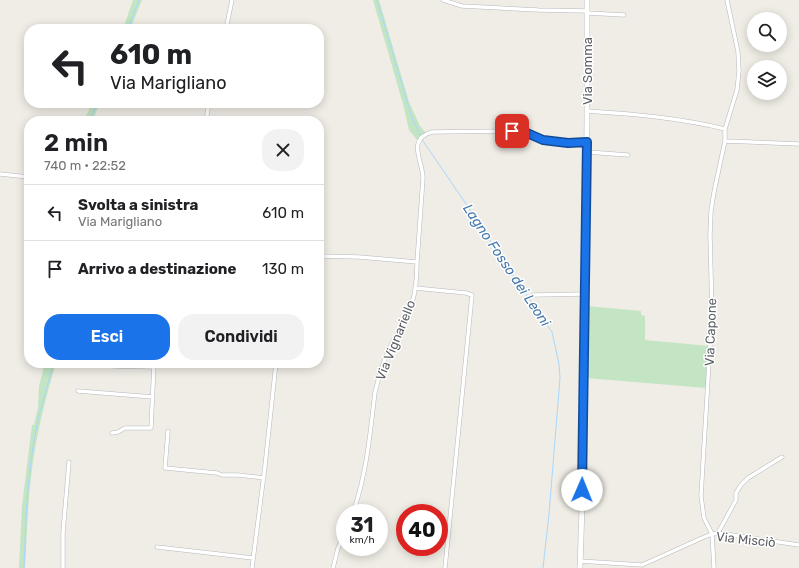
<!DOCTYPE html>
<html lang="it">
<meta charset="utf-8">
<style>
body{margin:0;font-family:Rubik,sans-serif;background:#f2f2f2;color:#202124;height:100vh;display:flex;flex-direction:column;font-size:15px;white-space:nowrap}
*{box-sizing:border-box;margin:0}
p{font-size:13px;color:#757577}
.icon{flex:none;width:22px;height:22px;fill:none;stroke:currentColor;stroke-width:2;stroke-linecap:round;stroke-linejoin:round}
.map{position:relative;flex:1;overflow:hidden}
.sheet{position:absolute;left:24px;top:116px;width:300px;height:252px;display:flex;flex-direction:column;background:#fff;border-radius:16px;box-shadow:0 2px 10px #0003}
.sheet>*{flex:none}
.guide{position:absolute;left:24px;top:24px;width:300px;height:84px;border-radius:16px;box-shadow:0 2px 10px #0003;background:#fff;color:#202124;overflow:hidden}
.buttons{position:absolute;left:747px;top:12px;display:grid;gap:8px}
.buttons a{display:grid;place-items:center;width:40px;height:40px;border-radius:50%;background:#fff;box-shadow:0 2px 10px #0003;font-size:20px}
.speed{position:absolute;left:336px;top:504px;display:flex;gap:8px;font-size:20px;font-weight:700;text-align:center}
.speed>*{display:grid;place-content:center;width:52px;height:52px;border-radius:50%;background:#fff;box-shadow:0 2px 10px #0003;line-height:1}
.speed small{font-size:10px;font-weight:400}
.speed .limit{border:6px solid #d22;background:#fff;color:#111}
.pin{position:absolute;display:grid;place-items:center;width:34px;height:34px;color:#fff;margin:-17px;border-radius:8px;box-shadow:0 2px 6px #0006}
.me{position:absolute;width:44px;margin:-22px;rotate:1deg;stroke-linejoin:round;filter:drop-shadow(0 0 3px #0008)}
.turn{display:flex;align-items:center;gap:14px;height:84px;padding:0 20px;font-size:18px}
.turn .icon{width:52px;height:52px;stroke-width:2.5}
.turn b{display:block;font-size:28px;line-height:34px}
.round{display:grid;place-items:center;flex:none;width:42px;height:42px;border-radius:16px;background:#f2f2f2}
.overview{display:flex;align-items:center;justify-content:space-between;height:68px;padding:0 20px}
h1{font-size:24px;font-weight:600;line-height:30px}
.primary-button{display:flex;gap:8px;margin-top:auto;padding:8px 20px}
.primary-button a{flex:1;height:46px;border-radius:16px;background:#1a73e8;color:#fff;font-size:16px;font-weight:600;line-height:46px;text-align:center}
.primary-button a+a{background:#f2f2f2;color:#202124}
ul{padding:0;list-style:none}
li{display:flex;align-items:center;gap:12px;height:56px;padding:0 20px;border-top:1px solid #e0e0e0}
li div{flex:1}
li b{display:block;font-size:15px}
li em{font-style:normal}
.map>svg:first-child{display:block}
.green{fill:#c3e5c3}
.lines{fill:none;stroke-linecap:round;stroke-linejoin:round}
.stream{stroke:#a9d7fc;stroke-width:1}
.street-casing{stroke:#b6b8bc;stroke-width:4.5}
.secondary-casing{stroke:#b7babf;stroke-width:6}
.street{stroke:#fff;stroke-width:3.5}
.secondary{stroke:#fff;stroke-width:5}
.route-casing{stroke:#114b97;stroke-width:10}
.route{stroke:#1a73e8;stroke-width:7}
.labels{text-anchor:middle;stroke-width:3;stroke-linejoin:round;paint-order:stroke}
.street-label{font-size:13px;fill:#5d6165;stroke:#fff}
.water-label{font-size:14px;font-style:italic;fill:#4578ae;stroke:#fff}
</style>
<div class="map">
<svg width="799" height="568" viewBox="0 0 799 568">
<rect width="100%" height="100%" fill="#efede5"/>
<path class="green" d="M133,0H142L130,29H123Z
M373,0H379L409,102L420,126L425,132L417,140L409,130L403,104Z
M92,103H99L93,121H86V116Z
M587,306L641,311V315L645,316V340L709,346L707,388L586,378Z
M45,363H56C47,393 39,424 34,455C28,492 27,530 25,568H19L22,506L32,425H34L38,408L39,386Z"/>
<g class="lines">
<path class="stream" d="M377,0L411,115L420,135
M128,29L139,0
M90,121L97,103
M423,141L475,217L499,255L552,332L559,364L560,378L549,514L543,568
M24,568C26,520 27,472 37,425C41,404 49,384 53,363"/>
<defs>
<path id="street" d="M443,0L462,6L538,10L587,11
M587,13L624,15
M226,29L232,0
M587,111C634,114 680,118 725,129
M206,121L209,103
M725,141L799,144
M587,152L628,155
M0,174L29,177
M319,256L359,257L417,262C417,276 416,290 412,303C407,318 398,333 390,347C383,361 379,376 375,392C370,434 367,472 353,513
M417,262L423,178C423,162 406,139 432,132L518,131L527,133L543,140L568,143L587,142
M415,288L466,293L472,295L445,568
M533,295L585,294
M113,366L153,367
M78,391L153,397
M168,431L165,468L217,473L222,475H238L264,478
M112,433L118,432L125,428H151L154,365L177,363
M718,533L736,500V493L741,485L748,478L782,457
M157,547L253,558
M580,561L642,565L702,538L712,534L718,533L799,545
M63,568V532L69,462
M252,568L265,466L276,363
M333,568L338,548L345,532
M714,568L712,534L704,518L701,496L712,312L710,235L711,211L714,192L725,141V129L737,90L739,71L738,52L727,0"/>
<path id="secondary" d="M580,568L583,476L587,120V0"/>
</defs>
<use href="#street" class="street-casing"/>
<use href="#secondary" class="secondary-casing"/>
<use href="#street" class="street"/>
<use href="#secondary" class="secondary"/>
</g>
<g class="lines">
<defs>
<path id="route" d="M512,131L527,133L543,140L568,143L587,142L582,490"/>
</defs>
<use href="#route" class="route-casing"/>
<use href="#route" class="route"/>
</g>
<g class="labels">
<g class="street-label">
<text transform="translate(587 71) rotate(-90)" y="5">Via Somma</text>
<text transform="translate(710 332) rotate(-88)" y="5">Via Capone</text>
<text transform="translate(395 340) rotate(-68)" y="5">Via Vignariello</text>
<text transform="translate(746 539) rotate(6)" y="5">Via Misciò</text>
</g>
<g class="water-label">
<text transform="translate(507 265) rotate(56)" y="5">Lagno Fosso dei Leoni</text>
</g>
</g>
</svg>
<div class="buttons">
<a><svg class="icon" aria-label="search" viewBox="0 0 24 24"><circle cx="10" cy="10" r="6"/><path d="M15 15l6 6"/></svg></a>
<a><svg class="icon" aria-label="layers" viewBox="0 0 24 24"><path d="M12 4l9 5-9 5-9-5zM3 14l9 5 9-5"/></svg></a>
</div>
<div class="speed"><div>31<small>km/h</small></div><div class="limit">40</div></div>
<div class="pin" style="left:512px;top:131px;background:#d93025"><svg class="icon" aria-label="arrive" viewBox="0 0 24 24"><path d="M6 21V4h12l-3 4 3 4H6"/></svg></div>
<svg class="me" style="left:582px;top:490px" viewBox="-20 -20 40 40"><circle r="19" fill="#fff"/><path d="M0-13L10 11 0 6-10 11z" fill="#1a73e8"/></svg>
<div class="guide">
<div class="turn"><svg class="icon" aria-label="left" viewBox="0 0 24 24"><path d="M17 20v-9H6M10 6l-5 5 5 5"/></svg><div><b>610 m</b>Via Marigliano</div></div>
</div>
<section class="sheet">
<div class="overview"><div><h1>2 min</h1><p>740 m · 22:52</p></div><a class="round"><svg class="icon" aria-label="close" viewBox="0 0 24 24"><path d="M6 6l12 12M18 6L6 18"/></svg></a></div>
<ul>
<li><svg class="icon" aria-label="left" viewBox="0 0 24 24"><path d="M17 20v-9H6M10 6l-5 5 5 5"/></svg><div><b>Svolta a sinistra</b><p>Via Marigliano</p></div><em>610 m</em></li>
<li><svg class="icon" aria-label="arrive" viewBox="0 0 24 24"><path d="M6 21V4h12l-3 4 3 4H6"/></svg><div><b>Arrivo a destinazione</b></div><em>130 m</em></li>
</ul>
<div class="primary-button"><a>Esci</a><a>Condividi</a></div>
</section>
</div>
